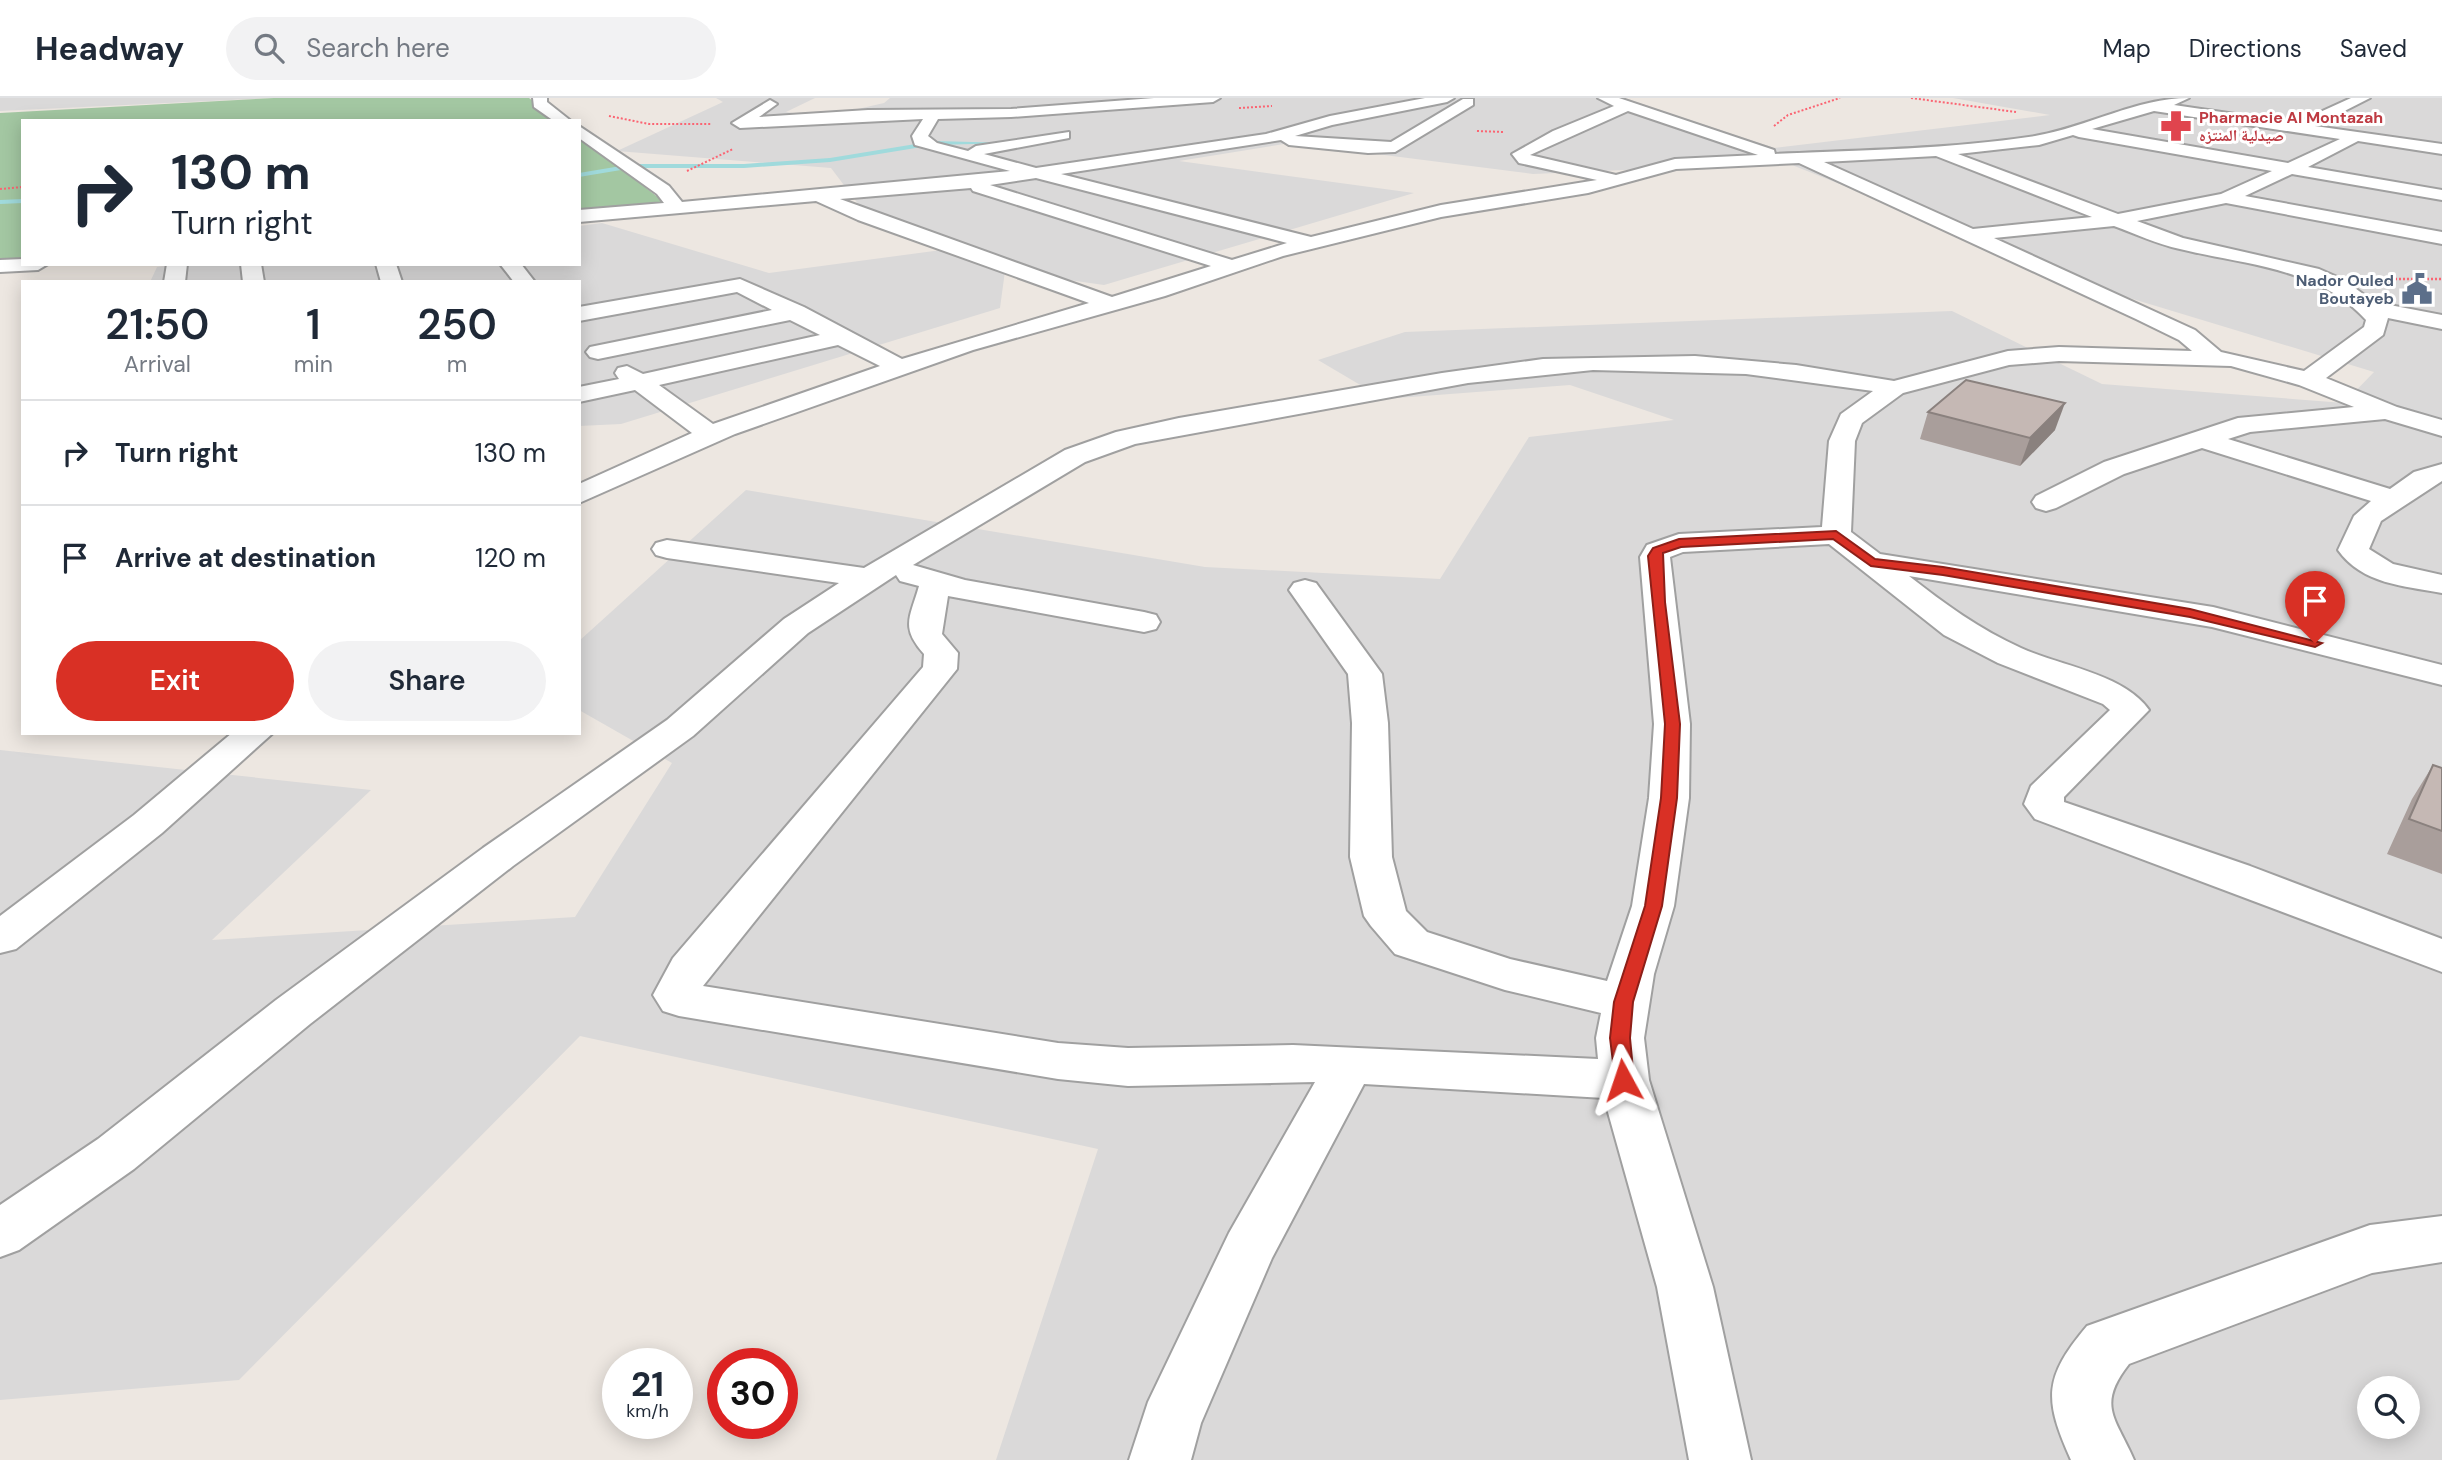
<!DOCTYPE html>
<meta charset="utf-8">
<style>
body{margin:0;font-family:"DM Sans","Noto Naskh Arabic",sans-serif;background:#f2f2f3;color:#1f2937;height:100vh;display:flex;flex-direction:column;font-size:26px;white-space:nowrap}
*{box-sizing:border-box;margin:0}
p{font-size:23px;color:#747a83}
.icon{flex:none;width:38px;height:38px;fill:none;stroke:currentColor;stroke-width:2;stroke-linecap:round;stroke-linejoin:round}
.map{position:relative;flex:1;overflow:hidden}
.details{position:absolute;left:21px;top:182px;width:560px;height:455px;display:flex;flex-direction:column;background:#fff;border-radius:0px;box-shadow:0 4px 18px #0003}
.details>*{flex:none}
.hud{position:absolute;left:21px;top:21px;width:560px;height:147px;border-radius:0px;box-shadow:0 4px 18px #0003;background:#fff;color:#1f2937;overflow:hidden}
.tools{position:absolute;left:2357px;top:1278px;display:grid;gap:14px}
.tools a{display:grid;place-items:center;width:63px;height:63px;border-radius:50%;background:#fff;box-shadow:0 4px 18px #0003;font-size:35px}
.speed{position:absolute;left:602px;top:1250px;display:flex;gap:14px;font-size:35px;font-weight:700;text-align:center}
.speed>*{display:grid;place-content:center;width:91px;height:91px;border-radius:50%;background:#fff;box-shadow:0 4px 18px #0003;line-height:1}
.speed small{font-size:18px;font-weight:400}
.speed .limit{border:10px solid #d22;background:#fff;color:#111}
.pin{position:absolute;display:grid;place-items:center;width:60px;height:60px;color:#fff;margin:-72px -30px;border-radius:50% 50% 50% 0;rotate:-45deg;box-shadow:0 0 7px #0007}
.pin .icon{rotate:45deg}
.me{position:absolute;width:77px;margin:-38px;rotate:355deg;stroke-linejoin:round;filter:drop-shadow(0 0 5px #0008)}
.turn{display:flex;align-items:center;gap:24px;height:147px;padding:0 35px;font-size:32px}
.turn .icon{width:91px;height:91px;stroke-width:2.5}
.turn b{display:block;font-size:49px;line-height:60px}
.eta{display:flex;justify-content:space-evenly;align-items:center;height:119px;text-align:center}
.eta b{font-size:42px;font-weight:600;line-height:49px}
.button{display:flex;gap:14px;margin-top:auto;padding:14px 35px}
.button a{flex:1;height:80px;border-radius:42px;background:#d93025;color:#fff;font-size:28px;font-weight:600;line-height:80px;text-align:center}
.button a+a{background:#f2f2f3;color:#1f2937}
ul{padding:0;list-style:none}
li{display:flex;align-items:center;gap:21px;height:105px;padding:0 35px;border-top:2px solid #e0e1e3}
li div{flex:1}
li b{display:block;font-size:26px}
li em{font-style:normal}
header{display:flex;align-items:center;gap:42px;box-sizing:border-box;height:98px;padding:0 35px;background:#fff;border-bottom:2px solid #e0e1e3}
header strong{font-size:33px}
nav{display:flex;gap:38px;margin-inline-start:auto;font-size:24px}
.search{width:490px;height:63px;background:#f2f2f3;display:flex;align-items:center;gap:18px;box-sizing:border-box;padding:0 24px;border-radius:38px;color:#747a83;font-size:26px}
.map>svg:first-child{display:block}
.residential{fill:#dad9d9;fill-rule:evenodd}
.cemetery{fill:#a3c7a2}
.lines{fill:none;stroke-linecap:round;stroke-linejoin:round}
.stream{fill:#a0dadc;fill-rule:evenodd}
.minor-casing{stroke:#a0a0a0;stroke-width:4}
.path-far1{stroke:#fb6472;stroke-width:2;stroke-dasharray:2 2;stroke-linecap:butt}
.path{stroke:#fb6472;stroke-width:2.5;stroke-dasharray:2 2;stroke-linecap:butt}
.minor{fill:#fff;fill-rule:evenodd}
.wall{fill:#a99e9b}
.shaded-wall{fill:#8a817e}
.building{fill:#c5b8b4;stroke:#8a817e;stroke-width:2}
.route{fill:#d93025;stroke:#8d1f18;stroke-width:2}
.labels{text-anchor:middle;stroke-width:6;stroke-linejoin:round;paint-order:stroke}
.far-health-label{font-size:16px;font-weight:bold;fill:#be3a42;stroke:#fff;text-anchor:start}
.far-service-label{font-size:16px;font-weight:bold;fill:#4e5e75;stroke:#fff;text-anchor:end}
</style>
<header>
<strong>Headway</strong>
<div class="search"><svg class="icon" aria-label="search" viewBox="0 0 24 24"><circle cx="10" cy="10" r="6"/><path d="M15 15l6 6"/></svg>Search here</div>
<nav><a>Map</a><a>Directions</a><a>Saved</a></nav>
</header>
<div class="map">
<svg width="2442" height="1362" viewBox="0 0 2442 1362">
<rect width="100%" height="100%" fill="#ede7e1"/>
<path class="residential" d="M0,0H270L0,13Z
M716,0H815L786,14L823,19L884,5L890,0H1624L1774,50L2050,17L1953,0H2442V1362H996L1098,1051L580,938L239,1282L0,1302V652L371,692L212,842L575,819L672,665L579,612V543L746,392L1205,469L1440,481L1529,339L1674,322L1570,287L1384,301L1318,262L1405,234L1952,213L2102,286L2344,305L2374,274L2113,195L1787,65L1533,76L1290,45L1179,63L1414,95L1104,187L1005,173L1000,210L621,326L579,328V184H150L157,169L183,166H579V128L602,125L769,175L964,149L862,111L831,70L617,53L723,4ZM2370,1290H2408V1328H2370Z"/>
<path class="cemetery" d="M274,0H529L559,23H23V163L0,164V15Z
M579,38L664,104L579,114Z"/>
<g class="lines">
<path class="stream" d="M934,43L1012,45L934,47L830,64L744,70H633L579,79V75L633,66H744L830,60Z
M23,101V105L0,106V102Z"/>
<defs>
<path id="minor" d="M533,0H547V4L571,23H554L534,9Z
M1154,0H1220L1213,4L1011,19L938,21L928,38L937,45L968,53L976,48L1069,34V40L984,56L1036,70L1266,36L1330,18L1425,0H1454L1447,4L1332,27L1295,38L1391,44L1463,1H1473V7L1395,54L1368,55L1289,47L1281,42L1061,76L1311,139L1441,107L1597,82L1519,65L1512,56L1553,33L1614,8L1598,0H1619L1774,52L1775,56C1862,52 1950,51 2035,38C2088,29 2136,0 2189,0L2174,7L2296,25L2351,0H2370L2315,28L2442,46V56L2358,43L2308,69L2442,92V102L2292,76L2245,98L2442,134V146L2226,105L2137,123L2183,140L2319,171L2344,182L2374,204L2442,217V231L2388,220L2383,237L2326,280L2397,309L2442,322V338L2385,321L2250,334L2228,341L2390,391L2414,374L2442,366V383L2381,423L2369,451L2393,466L2442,477V495C2404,488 2362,486 2338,452L2354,418L2371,403L2202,350L2124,376L2056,410L2046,413L2036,410L2032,404L2036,398L2104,364L2238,320L2354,309L2299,287L2231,268L2059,263L2009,267L1903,295L1862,325L1855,343L1851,434L1880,456L2213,509L2442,567V587L2212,529L1909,478C1945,506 1979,531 2021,550C2060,568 2124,576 2149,612L2064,699V704L2250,768L2442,841V874L2035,721L2024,706L2031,688L2110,612L2103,606L1998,565L1944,537L1829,446L1683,454L1670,459L1690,626L1689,700L1674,808L1654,876L1644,940L1649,982L1713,1189L1751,1362H1689L1657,1189L1604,1000L1364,986L1272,1160L1201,1325L1191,1362H1129L1148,1304L1229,1135L1315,984L1128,988L1058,981L679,918L663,913L653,897L673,860L923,569L924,556C900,529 910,520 919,488L900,483L896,477L808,535L693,638L513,768L310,926L134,1071L19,1152L0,1159V1107L98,1041L276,902L483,750L667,622L784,521L839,485L667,460L656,457L652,451L656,445L667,442L864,470L1065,352L1116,334L1179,320L1442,275L1543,261L1695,258L1796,267L1894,283L2008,253L2059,249L2192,253L2179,242L2136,221L1799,65L1676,71L1588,95L1441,119L1283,158L1165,198L973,252L735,336L579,405V386L692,335L635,292L579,304V289L619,281L615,275L618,270L627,268L643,276L820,237L790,222L598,261L590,259L586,254L590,249L772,212L737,194L579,223V209L740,181L804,209L902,261L1089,205L858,122L816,103L579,124V112L664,105L657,96L579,40V28L669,88L682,104L1010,73L915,47L912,38L923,21L740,30L732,25L770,2L777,6L759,19L868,12L1011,11ZM1628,13L1758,57L1675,61L1616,77L1530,57ZM2154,13L2340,41L2288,65L2092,31ZM2073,37L2079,39L2272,73L2221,96L2118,116L1958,56L2039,47ZM1936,58L2092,119L1973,131L1824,64ZM1036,80L1287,145L1232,162L990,87ZM971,90L973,93L1211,168L1112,199L840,101ZM2114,128C2136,136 2157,146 2180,151C2245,167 2318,169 2366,222L2364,229L2304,273L2221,254L2195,232L1994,140ZM838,247L880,268L713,326L659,287ZM1593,272L1746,276L1873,293L1841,316L1829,343L1822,429L1679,436L1647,447L1640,459L1654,626L1649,700L1632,808L1607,883L1510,861L1427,834L1406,813L1392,759L1388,625L1382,576L1316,485L1305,482L1294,485L1289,492L1348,576L1352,625L1350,759L1364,818L1371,828L1395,856L1505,892L1601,915L1596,940L1598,961L1293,947L1128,950L1058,945L703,888L957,571L958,555L942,536L948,498L1144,534L1156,531L1160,524L1156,517L1144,514L965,482L913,467L1085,364L1135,346L1468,285Z
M23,161V166H48L38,172L0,174V162Z
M167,166H187L185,184H164Z
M241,166H261L264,184H243Z
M376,166H396L402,184H381Z
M500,166H521L535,184H514Z
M232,635H273L162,735L16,851L0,855V818L134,717Z
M2442,1118V1164L2372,1175L2129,1266C2096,1308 2116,1320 2134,1362H2071C2044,1302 2043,1280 2087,1228L2370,1127Z"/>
</defs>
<use href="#minor" class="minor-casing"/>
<path class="path-far1" d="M1911,0L2016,14
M1239,10L1272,8
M609,18L649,26H711
M1774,28L1788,17L1840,0
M1477,33L1503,34
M687,73L733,51
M0,91L23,89"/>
<path class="path" d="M2391,181H2442"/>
<use href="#minor" class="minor"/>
</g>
<path class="wall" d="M1928,314L2055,332L2020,368L1920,341Z
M2433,667L2442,670V776L2387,756L2412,701Z"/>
<path class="shaded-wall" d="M2065,305L2055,332L2020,368L2030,340Z"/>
<path class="building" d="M1966,282L2065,305L2030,340L1928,314Z
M2433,667L2442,670V733L2409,721Z"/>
<path class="route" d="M1836,433L1875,461L1943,469L2190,511L2322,545L2315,549L2190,519L1943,477L1871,468L1833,441L1681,449L1663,455L1665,504L1680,626L1677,700L1662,808L1633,904L1630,940L1634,982L1631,988H1616L1610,940L1614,904L1645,808L1661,700L1665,626L1648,458L1653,450L1679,441Z"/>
<defs>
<symbol id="pharmacy-bare" viewBox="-9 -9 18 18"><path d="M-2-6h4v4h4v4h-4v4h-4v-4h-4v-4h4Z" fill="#e0444e" stroke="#fff" stroke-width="2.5" paint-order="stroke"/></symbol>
<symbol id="civic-bare" viewBox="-9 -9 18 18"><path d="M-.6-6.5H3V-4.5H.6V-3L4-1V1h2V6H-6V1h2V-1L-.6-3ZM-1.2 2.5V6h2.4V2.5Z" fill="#5c6f8a" stroke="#fff" stroke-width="2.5" paint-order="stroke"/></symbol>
</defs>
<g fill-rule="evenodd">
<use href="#pharmacy-bare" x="2154" y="6" width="44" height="44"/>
<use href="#civic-bare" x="2395" y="169" width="44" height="44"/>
</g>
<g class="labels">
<g class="far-health-label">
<text x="2199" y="25">Pharmacie Al Montazah<tspan x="2199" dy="18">صيدلية المنتزه</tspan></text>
</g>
<g class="far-service-label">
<text x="2394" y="188">Nador Ouled<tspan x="2394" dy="18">Boutayeb</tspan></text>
</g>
</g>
</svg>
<div class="tools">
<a><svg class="icon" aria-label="search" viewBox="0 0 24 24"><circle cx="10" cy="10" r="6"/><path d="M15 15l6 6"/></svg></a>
</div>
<div class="speed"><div>21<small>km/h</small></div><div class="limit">30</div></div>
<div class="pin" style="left:2315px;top:545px;background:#d93025"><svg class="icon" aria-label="arrive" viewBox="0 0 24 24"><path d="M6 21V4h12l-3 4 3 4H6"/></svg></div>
<svg class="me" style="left:1623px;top:982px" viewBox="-20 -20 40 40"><path d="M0-17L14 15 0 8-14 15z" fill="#d93025" stroke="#fff" stroke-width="4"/></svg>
<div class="hud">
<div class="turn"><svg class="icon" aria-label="right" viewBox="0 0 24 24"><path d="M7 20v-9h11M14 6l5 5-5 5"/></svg><div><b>130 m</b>Turn right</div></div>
</div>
<section class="details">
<div class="eta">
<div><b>21:50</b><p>Arrival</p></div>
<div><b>1</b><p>min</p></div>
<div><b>250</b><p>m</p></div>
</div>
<ul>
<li><svg class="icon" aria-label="right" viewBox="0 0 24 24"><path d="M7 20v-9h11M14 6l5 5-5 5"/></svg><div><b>Turn right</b></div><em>130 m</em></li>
<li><svg class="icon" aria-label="arrive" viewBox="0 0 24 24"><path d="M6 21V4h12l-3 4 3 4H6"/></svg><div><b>Arrive at destination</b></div><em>120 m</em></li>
</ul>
<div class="button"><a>Exit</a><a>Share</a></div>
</section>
</div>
